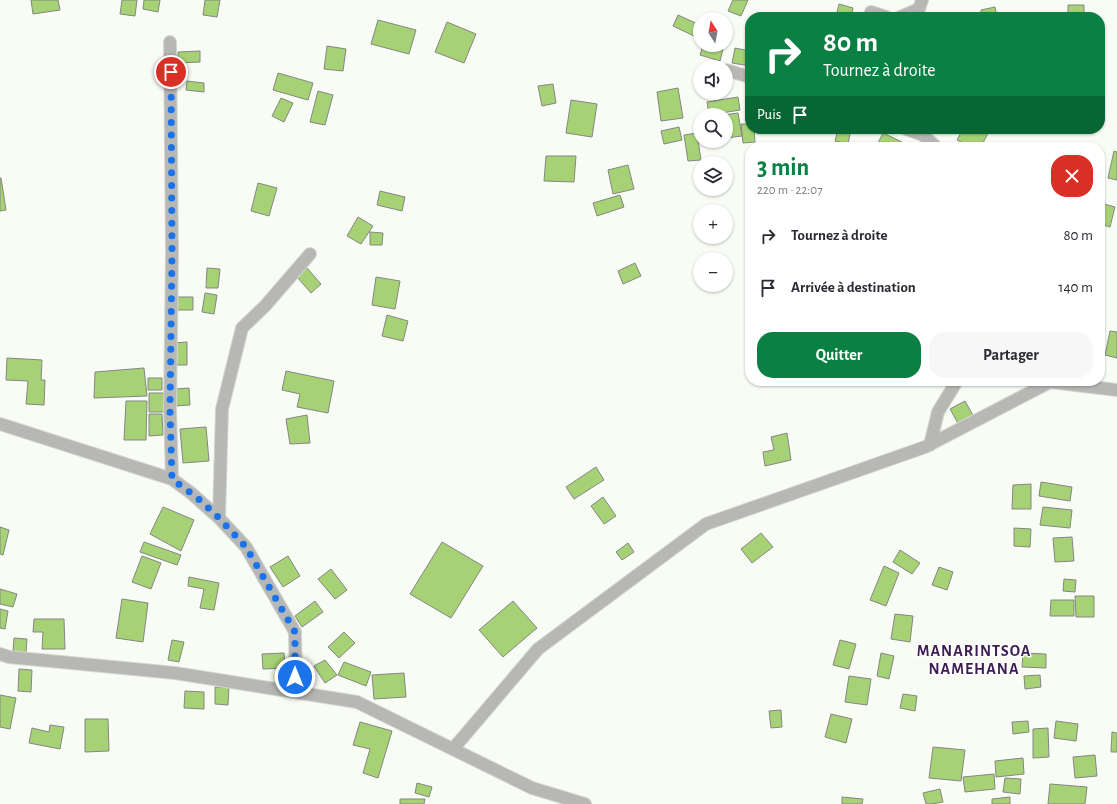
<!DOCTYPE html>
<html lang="fr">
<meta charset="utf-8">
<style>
body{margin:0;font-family:"Alegreya Sans",sans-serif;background:#f7f7f7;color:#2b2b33;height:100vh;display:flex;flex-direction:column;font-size:15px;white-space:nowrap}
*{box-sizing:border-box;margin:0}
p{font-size:13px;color:#7c7c81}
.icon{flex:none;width:22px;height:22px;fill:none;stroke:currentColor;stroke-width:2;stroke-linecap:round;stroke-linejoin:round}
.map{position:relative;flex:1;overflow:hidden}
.panel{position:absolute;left:745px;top:142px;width:360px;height:244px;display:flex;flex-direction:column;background:#fff;border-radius:16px;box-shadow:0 1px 3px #0004}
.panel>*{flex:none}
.hud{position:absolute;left:745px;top:12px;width:360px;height:122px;border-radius:16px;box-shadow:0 1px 3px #0004;background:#0b8043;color:#fff;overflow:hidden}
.needle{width:26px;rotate:349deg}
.buttons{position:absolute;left:693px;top:12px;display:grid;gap:8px}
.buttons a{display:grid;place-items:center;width:40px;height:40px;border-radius:50%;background:#fff;box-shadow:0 1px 3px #0004;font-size:20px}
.pin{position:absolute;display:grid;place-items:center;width:34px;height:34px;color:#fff;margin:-17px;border:2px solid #fff;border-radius:50%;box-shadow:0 1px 4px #0007}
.me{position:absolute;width:44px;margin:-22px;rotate:0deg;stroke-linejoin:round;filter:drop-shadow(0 0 3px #0008)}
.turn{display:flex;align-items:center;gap:14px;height:84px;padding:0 12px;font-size:18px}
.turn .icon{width:52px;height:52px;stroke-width:2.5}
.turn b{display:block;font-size:28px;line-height:34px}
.then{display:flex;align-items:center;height:38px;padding:0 12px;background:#0003;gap:8px;font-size:15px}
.round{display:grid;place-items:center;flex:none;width:42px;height:42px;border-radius:16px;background:#f7f7f7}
.head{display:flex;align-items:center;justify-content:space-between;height:68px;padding:0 12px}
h1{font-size:24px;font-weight:700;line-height:30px;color:#0b8043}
.action{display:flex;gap:8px;margin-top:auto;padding:8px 12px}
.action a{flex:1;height:46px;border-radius:16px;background:#0b8043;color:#fff;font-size:16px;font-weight:700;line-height:46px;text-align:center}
.action a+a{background:#f7f7f7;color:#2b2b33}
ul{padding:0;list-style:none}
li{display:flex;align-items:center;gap:12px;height:52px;padding:0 12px}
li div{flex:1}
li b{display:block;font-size:15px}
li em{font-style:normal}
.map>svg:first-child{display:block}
.building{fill:#a6d275;stroke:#848782}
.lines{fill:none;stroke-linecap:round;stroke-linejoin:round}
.minor-casing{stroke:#d4d8d2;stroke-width:14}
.minor{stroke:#b7b8b5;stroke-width:12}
.route{stroke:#1a73e8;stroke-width:7;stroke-dasharray:0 12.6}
.labels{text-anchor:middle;stroke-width:3;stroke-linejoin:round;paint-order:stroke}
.district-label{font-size:16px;font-weight:bold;letter-spacing:1px;fill:#3e1d54;stroke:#fff}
</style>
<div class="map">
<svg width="1117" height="804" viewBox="0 0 1117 804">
<rect width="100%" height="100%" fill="#f8fcf5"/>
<path class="building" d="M31,0H58L60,10L33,14Z
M122,0H137L135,16L120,14Z
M144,0H160L158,12L143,9Z
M205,0H220L217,17L203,15Z
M733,0H748L741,16L728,11Z
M839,4L853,8L851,17H836Z
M1068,5H1084V17H1068Z
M995,7L997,17H982L981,10Z
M678,15L700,25V29L696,37L673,26Z
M378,20L416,30L409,54L371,44Z
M447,22L476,34L464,63L435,52Z
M703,45H724L720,61L700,55Z
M327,46L346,49L343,71L324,69Z
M735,48L750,51V66L732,63Z
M200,51V62L178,63V52Z
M278,73L313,83L308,100L273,90Z
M187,81L204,83V92L186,90Z
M553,84L556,103L542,106L538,86Z
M678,88L683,118L661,121L657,92Z
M318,91L333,95L325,125L310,122Z
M738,97L740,110L709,115L707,102Z
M281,98L293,103L284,122L272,116Z
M571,100L597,104L592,137L566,133Z
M738,113L742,136L726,138V115H723Z
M741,124H750V129H754L755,142L743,143Z
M679,127L682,140L664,144L661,131Z
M838,129H851L848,144L835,141Z
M963,129H990L981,147H971L957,140Z
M1032,129H1062V130L1032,131Z
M697,133L701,160L688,161L684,135Z
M883,133L902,142L899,147H876Z
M778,144H790V147H778Z
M1114,151L1117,152V180L1108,178Z
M546,156H576L574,182L544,181Z
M628,165L634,189L613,194L608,170Z
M0,178H1L6,210L0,211Z
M258,183L277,188L269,216L251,211Z
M380,191L405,197L402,211L377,205Z
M620,195L624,207L597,216L593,203Z
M1100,203L1115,207L1110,227L1100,224Z
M358,217L373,226L361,244L347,236Z
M370,232L383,233L382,245H370Z
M635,263L641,276L623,284L618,271Z
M207,268L220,269L218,288H206Z
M307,268L321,284L311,293L297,277Z
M376,277L400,281L395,309L372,305Z
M205,293L217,295L214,314L202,312Z
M173,297H193V310H174Z
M387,315L408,321L403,341L382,336Z
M1110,331L1117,332V358L1105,355Z
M187,342V365H175L174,343Z
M7,358L42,360L41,380H45L44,405L26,404L28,381L6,380Z
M144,368L147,396L94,398L95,372Z
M286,371L334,381L328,413L297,407L300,394L282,390Z
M148,378H162V390H148Z
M189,388L190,405L175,406V389Z
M149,393H164V412H149Z
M126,401H147L146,440H124Z
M965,401L974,417L959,425L950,409Z
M149,414H162L163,435L149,436Z
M307,415L310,443L290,444L286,419Z
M206,427L209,461L183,463L180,429Z
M787,433L791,460L765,466L763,452L774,450L771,437Z
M596,467L604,480L574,499L566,487Z
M1041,482L1072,487L1070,501L1039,496Z
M1031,484V509H1012L1013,485Z
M603,497L616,516L604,524L591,506Z
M163,507L194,520L181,551L150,534Z
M1043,507L1072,510L1070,528L1040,525Z
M0,527L9,530L3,555L0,554Z
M1014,528L1031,529L1030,547L1014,546Z
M761,533L773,547L752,563L741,549Z
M1072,537L1074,561L1055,562L1053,538Z
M144,542L181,555L177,565L140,552Z
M442,542L483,566L451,618L410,594Z
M628,543L634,552L622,560L616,552Z
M900,550L920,563L912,574L893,562Z
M142,556L161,563L151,589L132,582Z
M288,556L300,576L283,587L270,567Z
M884,566L899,573L886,606L870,600Z
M939,567L953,572L947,590L932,585Z
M331,569L347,590L335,599L318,579Z
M189,577L219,583L214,610L200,608L204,589L188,586Z
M1064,579L1076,580L1075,592L1063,591Z
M0,589L17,594L13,607L0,604Z
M1075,596H1094V617H1076Z
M122,599L148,603L143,642L116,638Z
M1051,600H1074V616H1050Z
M315,601L323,612L302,627L295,616Z
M513,601L537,628L503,657L479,630Z
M0,609L8,611L5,629L0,628Z
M895,614L913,616L910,642L891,639Z
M34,619H64L65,649H42L43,632H33Z
M344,632L355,643L339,658L328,647Z
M14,638L27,639L26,653L13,651Z
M172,640L184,642L179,662L168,660Z
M840,640L856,644L849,669L833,665Z
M284,653L285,668L263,669L262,654Z
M881,653L894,656L889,679L877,676Z
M1023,653L1046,654V668L1022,667Z
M325,660L337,675L325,683L314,666Z
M344,662L371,672L366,686L338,675Z
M19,669L32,670L31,692L18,691Z
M404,673L406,697L374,699L372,675Z
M1040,675L1041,687L1025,689L1024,676Z
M849,676L871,679L867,705L845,702Z
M215,687H229L228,705L215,704Z
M185,691L204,692V709L184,708Z
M903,694L917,696L915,711L900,708Z
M0,695L16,698L10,729L0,727Z
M781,710L782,727L771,728L769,711Z
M831,714L852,719L846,743L825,737Z
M85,719H108L109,751L85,752Z
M1028,721L1029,732L1013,734L1012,722Z
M1056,721L1078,724L1076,741L1054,738Z
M360,722L392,731L378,778L363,773L370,749L353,745Z
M50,725L64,727L60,749L29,743L32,728L49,732Z
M1048,728L1049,757L1033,758V729Z
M1112,732L1117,733V752H1111Z
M933,747L965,750L961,781L929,778Z
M1095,755L1097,776L1075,778L1073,757Z
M1023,758L1024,774L996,777L995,761Z
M994,774L995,789L965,792L963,777Z
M1005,778L1021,779L1020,794L1003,792Z
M417,783L432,787L429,797L415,793Z
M1050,784L1087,787L1085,804H1048Z
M940,789L943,802L932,804H926L923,793Z
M842,797L863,799L862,804H842Z
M1010,797V804H992V799Z
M400,799H425L424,804H400Z"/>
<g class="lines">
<defs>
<path id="minor" d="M869,17L871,12L886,17
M900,17L919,9L922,0
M170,42L172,253L170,409L172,479
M726,70L750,77
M906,129L923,135L936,147
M0,424L172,479L191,493L219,518L246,547L295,632L296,692
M930,445L938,412L957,381
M219,518L222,409L242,328L265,306L310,254
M0,654L9,657L175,673L357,702L532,788L585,804
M453,749L538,649L706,524L925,447L1050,382L1117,390"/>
</defs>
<use href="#minor" class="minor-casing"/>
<use href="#minor" class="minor"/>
</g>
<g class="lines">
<path class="route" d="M171,72L172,253L170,409L172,479L191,493L201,501L219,518L246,547L295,632V677"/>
</g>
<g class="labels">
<g class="district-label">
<text x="974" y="656">MANARINTSOA<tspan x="974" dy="18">NAMEHANA</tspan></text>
</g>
</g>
</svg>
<div class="buttons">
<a><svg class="needle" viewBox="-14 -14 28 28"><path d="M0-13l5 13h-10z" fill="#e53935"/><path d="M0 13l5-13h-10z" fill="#7c7c81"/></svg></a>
<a><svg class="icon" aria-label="sound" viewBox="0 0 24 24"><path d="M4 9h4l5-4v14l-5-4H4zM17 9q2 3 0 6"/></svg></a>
<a><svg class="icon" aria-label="search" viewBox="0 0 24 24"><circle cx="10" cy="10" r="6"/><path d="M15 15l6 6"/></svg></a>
<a><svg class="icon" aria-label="layers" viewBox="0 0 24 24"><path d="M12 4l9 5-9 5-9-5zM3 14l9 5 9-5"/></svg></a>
<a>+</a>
<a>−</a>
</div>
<div class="pin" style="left:171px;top:72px;background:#d93025"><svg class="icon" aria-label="arrive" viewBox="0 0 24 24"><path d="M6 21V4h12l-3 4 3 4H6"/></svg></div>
<svg class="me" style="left:295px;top:677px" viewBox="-20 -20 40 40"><circle r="17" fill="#1a73e8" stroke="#fff" stroke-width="3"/><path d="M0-11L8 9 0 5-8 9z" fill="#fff"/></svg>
<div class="hud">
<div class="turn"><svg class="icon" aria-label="right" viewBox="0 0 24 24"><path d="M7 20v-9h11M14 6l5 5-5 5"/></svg><div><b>80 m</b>Tournez à droite</div></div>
<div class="then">Puis<svg class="icon" aria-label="arrive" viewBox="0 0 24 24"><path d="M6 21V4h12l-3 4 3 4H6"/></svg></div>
</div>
<section class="panel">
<div class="head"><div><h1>3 min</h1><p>220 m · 22:07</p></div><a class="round" style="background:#d93025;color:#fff"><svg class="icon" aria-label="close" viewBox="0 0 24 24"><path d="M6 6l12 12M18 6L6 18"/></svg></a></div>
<ul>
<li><svg class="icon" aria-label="right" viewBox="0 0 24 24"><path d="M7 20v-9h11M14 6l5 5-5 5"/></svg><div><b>Tournez à droite</b></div><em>80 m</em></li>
<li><svg class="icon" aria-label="arrive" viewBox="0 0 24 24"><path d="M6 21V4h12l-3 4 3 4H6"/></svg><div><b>Arrivée à destination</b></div><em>140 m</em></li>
</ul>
<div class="action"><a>Quitter</a><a>Partager</a></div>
</section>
</div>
